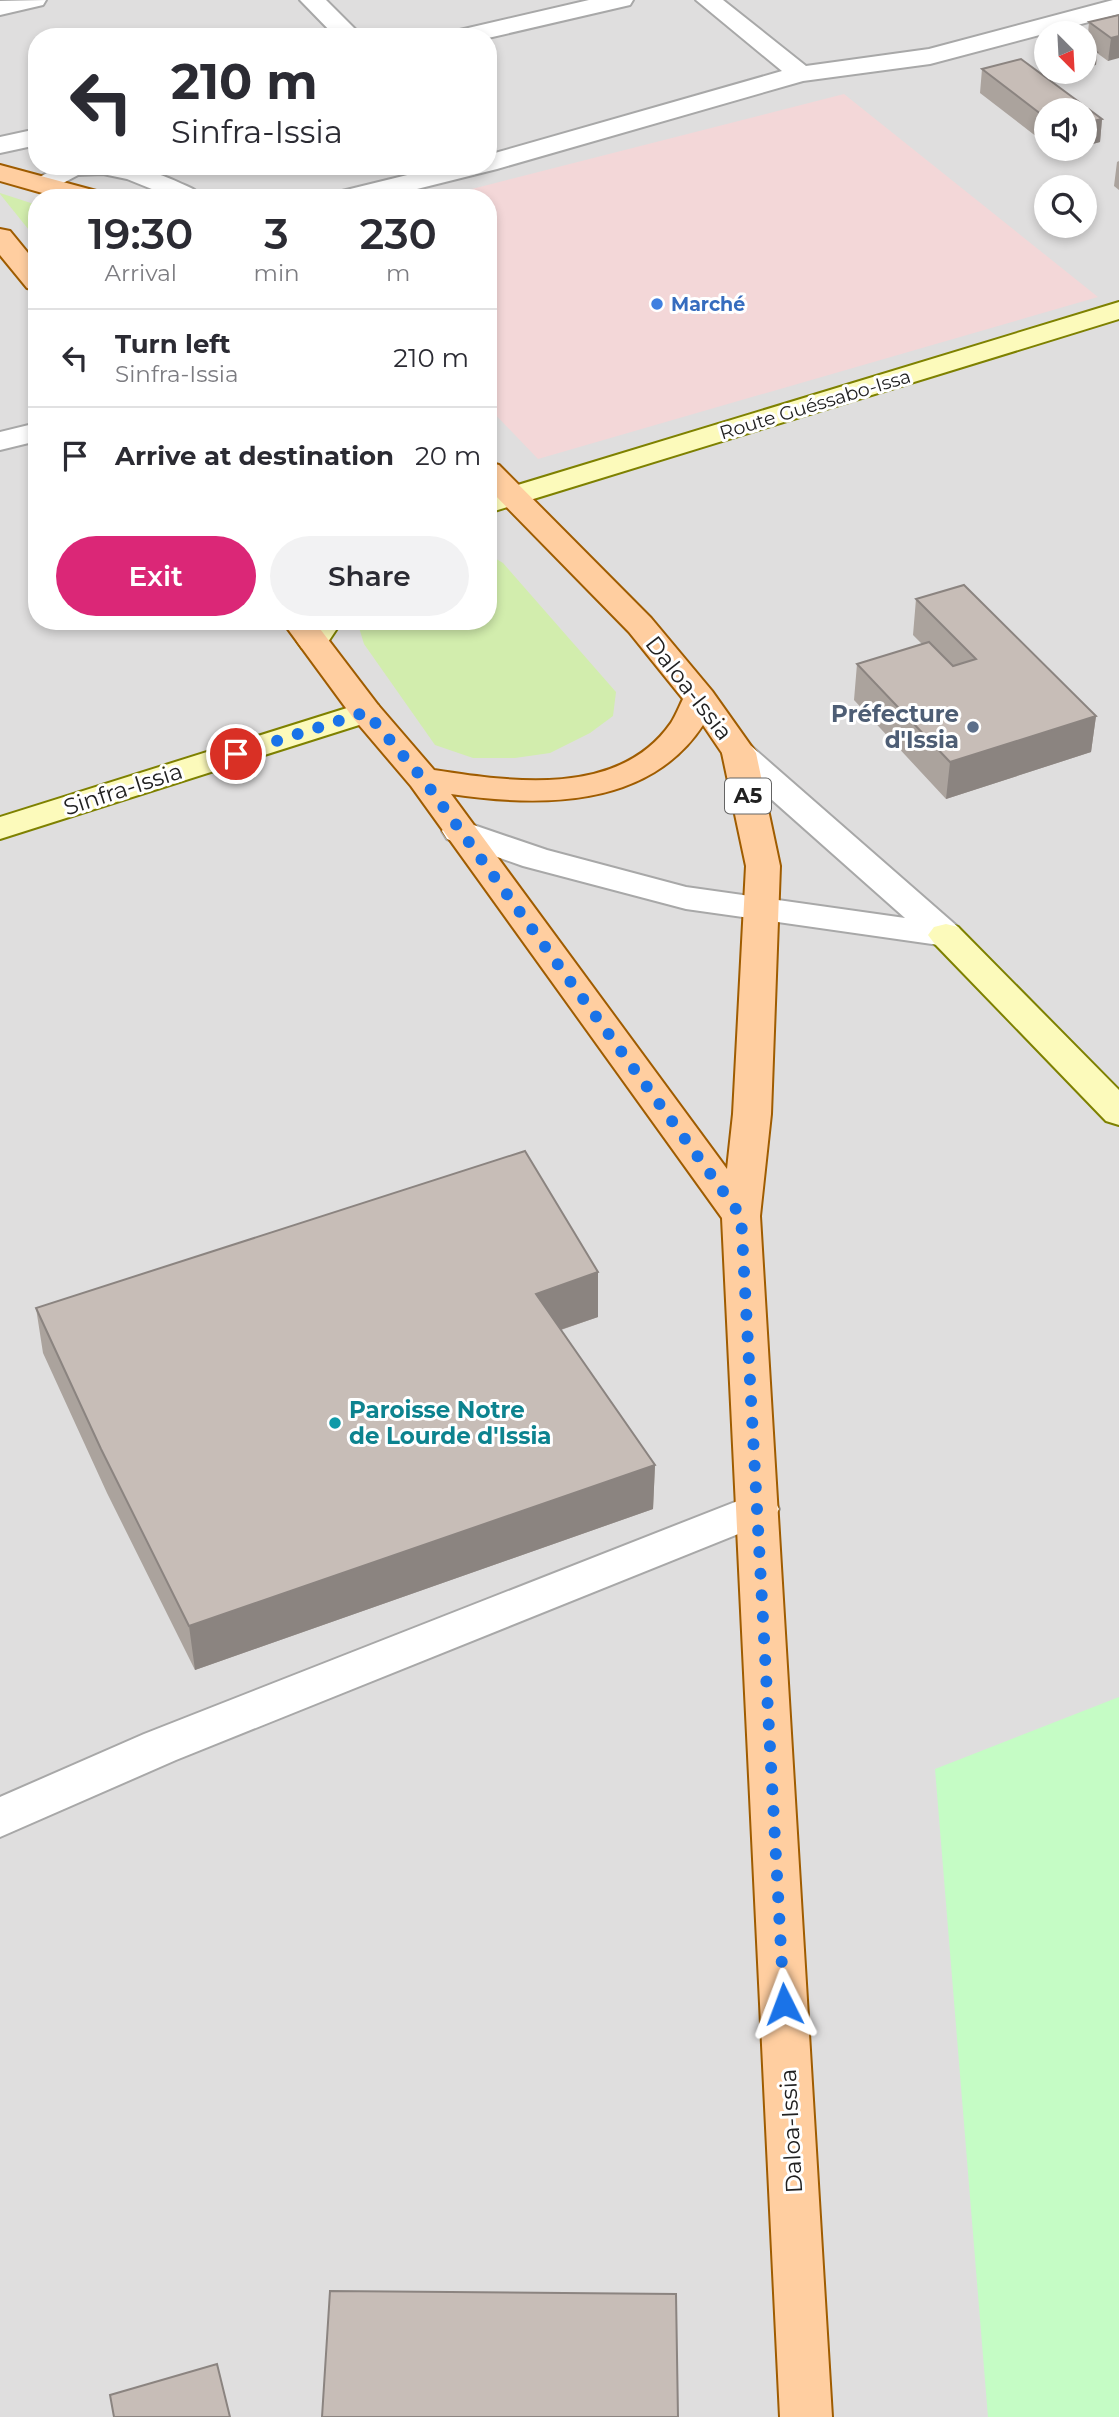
<!DOCTYPE html>
<meta charset="utf-8">
<style>
body{margin:0;font-family:Montserrat,sans-serif;background:#f2f2f3;color:#2b2b33;height:100vh;display:flex;flex-direction:column;font-size:26px;white-space:nowrap}
*{box-sizing:border-box;margin:0}
p{font-size:23px;color:#7c7c81}
.icon{flex:none;width:38px;height:38px;fill:none;stroke:currentColor;stroke-width:2;stroke-linecap:round;stroke-linejoin:round}
.map{position:relative;flex:1;overflow:hidden}
.details{position:absolute;left:28px;top:189px;width:469px;height:441px;display:flex;flex-direction:column;background:#fff;border-radius:28px;box-shadow:0 4px 10px #0003}
.details>*{flex:none}
.top-card{position:absolute;left:28px;top:28px;width:469px;height:147px;border-radius:28px;box-shadow:0 4px 10px #0003;background:#fff;color:#2b2b33;overflow:hidden}
.needle{width:46px;rotate:156deg}
.buttons{position:absolute;left:1034px;top:21px;display:grid;gap:14px}
.buttons a{display:grid;place-items:center;width:63px;height:63px;border-radius:50%;background:#fff;box-shadow:0 4px 10px #0003;font-size:35px}
.pin{position:absolute;display:grid;place-items:center;width:60px;height:60px;color:#fff;margin:-30px;border:4px solid #fff;border-radius:50%;box-shadow:0 2px 7px #0007}
.me{position:absolute;width:77px;margin:-38px;rotate:357deg;stroke-linejoin:round;filter:drop-shadow(0 0 5px #0008)}
.turn{display:flex;align-items:center;gap:24px;height:147px;padding:0 28px;font-size:32px}
.turn .icon{width:91px;height:91px;stroke-width:2.5}
.turn b{display:block;font-size:49px;line-height:60px}
.eta{display:flex;justify-content:space-evenly;align-items:center;height:119px;text-align:center}
.eta b{font-size:42px;font-weight:600;line-height:49px}
.action{display:flex;gap:14px;margin-top:auto;padding:14px 28px}
.action a{flex:1;height:80px;border-radius:42px;background:#db2777;color:#fff;font-size:28px;font-weight:600;line-height:80px;text-align:center}
.action a+a{background:#f2f2f3;color:#2b2b33}
ul{padding:0;list-style:none}
li{display:flex;align-items:center;gap:21px;height:98px;padding:0 28px;border-top:2px solid #e1e1e2}
li div{flex:1}
li b{display:block;font-size:26px}
li em{font-style:normal}
.map>svg:first-child{display:block}
.residential{fill:#dfdede;fill-rule:evenodd}
.commercial{fill:#f3d7d8}
.grass{fill:#d2edad}
.park{fill:#c5fcc5}
.lines{fill:none;stroke-linecap:round;stroke-linejoin:round}
.lane-casing{stroke:#a8a8a8;stroke-width:4}
.street-casing{stroke:#a8a8a8;stroke-width:4}
.secondary-casing{stroke:#7e8100;stroke-width:4}
.primary-casing{stroke:#9f5c00;stroke-width:4}
.lane{fill:#fff;fill-rule:evenodd}
.street{fill:#fff;fill-rule:evenodd}
.secondary{fill:#fcfabb;fill-rule:evenodd}
.primary{fill:#ffcea0;fill-rule:evenodd}
.wall{fill:#aba39d}
.shaded-wall{fill:#8b8480}
.building{fill:#c7bdb7;stroke:#8b8480;stroke-width:2}
.route{stroke:#1a73e8;stroke-width:12;stroke-dasharray:0 21.6}
.shop-dot{fill:#3f7fe0;stroke:#fff;stroke-width:2.5}
.service-dot{fill:#5c6f8a;stroke:#fff;stroke-width:2.5}
.culture-dot{fill:#0f9aa8;stroke:#fff;stroke-width:2.5}
.labels{text-anchor:middle;stroke-width:6;stroke-linejoin:round;paint-order:stroke}
.far-shop-label{font-size:19px;font-weight:bold;fill:#366cbe;stroke:#fff;text-anchor:start}
.far-street-label{font-size:19px;fill:#212121;stroke:#fff}
.shield{fill:#fff;stroke:#646464;stroke-width:2}
.shield-label{font-size:21px;font-weight:bold;fill:#212121}
.street-label{font-size:23px;fill:#212121;stroke:#fff}
.service-label{font-size:23px;font-weight:bold;fill:#4e5e75;stroke:#fff;text-anchor:end}
.culture-label{font-size:23px;font-weight:bold;fill:#0d838f;stroke:#fff;text-anchor:start}
</style>
<div class="map">
<svg width="1119" height="2417" viewBox="0 0 1119 2417">
<rect width="100%" height="100%" fill="#f2eee8"/>
<path class="residential" d="M0,0H1119V2417H0ZM1046,33H1085V72H1046ZM37,37H488V166H37ZM1046,110H1085V149H1046ZM1046,187H1085V226H1046ZM37,198H488V621H37Z"/>
<path class="commercial" d="M844,94L1098,297L538,459L488,407V198H437Z"/>
<path class="grass" d="M0,193L37,205V240L0,194Z
M488,554L503,563L616,692L613,716L590,733L550,753L515,758H473L435,745L364,644L357,621H488Z"/>
<path class="park" d="M1119,1697V2417H988L935,1769Z"/>
<g class="lines">
<defs>
<path id="lane" d="M60,166C108,166 136,162 180,183C189,187 198,190 203,198H174L127,179L103,174L78,175L52,189H36L32,184L36,179Z"/>
<path id="street" d="M46,0L43,5L0,15V1Z
M300,0H326L363,37H336Z
M589,0H633L630,5L488,38L448,37L451,32Z
M696,0H723L806,66L929,49L1113,0H1119V14L930,64L803,81L497,169L381,198H334L338,192L444,166H488V155L782,71Z
M37,129V145L0,153V137Z
M37,423V441L0,450V432Z
M739,743L751,746L958,927L964,935L958,943L946,946L686,909L523,866L447,839L442,831L447,823L459,820L547,850L686,887L905,918L727,760L722,753L727,746Z
M758,1493L773,1498L779,1509L773,1520L176,1760L0,1837V1797L144,1734Z"/>
<path id="secondary" d="M1119,302V319L488,513V494Z
M310,621H342L324,648L313,651L302,648L297,641Z
M366,702L378,705L382,712L378,719L0,839V817Z
M946,924L958,927L1119,1090V1125L1106,1121L934,943L928,935L934,927Z"/>
<path id="primary" d="M0,165L100,192L104,198H60L0,181Z
M0,229L10,231L37,264V290L27,288L0,255Z
M488,462L499,465L651,618L712,691L756,753L780,866L771,1114L760,1216L832,2417H780L722,1218L411,786L354,719L282,621H314L378,705L434,770C511,782 619,798 671,723C676,715 679,707 683,699L629,632L488,488ZM703,725L722,753L746,866L733,1114L727,1169L451,794C539,807 648,809 703,725Z"/>
</defs>
<use href="#lane" class="lane-casing"/>
<use href="#street" class="street-casing"/>
<use href="#secondary" class="secondary-casing"/>
<use href="#primary" class="primary-casing"/>
<use href="#lane" class="lane"/>
<use href="#street" class="street"/>
<use href="#secondary" class="secondary"/>
<use href="#primary" class="primary"/>
</g>
<path class="wall" d="M1119,15L1108,61L1097,53L1096,65L1087,44L1089,22Z
M1046,44V60L1043,57L1044,45Z
M1021,59L1102,119L1100,142L1085,146V110H1046V144L980,93L982,69Z
M1119,161V190L1114,186L1117,162Z
M916,599L1096,716L1091,752L946,799L854,700L857,664L922,644L913,635Z
M36,1308L598,1317L561,1330L655,1465L653,1509L195,1670L107,1493L43,1353Z"/>
<path class="shaded-wall" d="M1119,36V58L1108,61L1111,38Z
M1097,52L1096,65L1085,67V55Z
M1102,119L1100,142L1085,146V123Z
M1060,149H1076L1059,153Z
M1096,716L1091,752L946,799L950,762Z
M598,1272V1317L536,1338V1294Z
M655,1465L653,1509L195,1670L189,1626Z"/>
<path class="building" d="M1119,15V36L1111,38L1089,22Z
M1085,43L1097,52L1085,55Z
M1021,59L1102,119L1085,123V110H1046V118L982,69Z
M964,585L1096,716L950,762L857,664L929,642L953,666L976,659L916,599Z
M525,1151L598,1272L536,1294L655,1465L189,1626L101,1449L36,1308Z
M330,2291L676,2294L678,2417H322Z
M217,2364L230,2417H114L110,2395Z"/>
<g class="lines">
<path class="route" d="M236,754L366,712L423,779L741,1216L784,2004"/>
</g>
<circle class="shop-dot" cx="657" cy="304" r="7"/>
<circle class="service-dot" cx="973" cy="727" r="7"/>
<circle class="culture-dot" cx="335" cy="1423" r="7"/>
<g class="labels">
<g class="far-shop-label">
<text x="671" y="311">Marché</text>
</g>
<g class="far-street-label">
<text transform="translate(815 404) rotate(-17)" y="7">Route Guéssabo-Issa</text>
</g>
<rect class="shield" x="725" y="778.5" width="46" height="35" rx="5"/>
<g class="shield-label">
<text x="748" y="803">A5</text>
</g>
<g class="street-label">
<text transform="translate(689 688) rotate(52)" y="8">Daloa-Issia</text>
<text transform="translate(123 789) rotate(-18)" y="8">Sinfra-Issia</text>
<text transform="translate(791 2131) rotate(-93)" y="8">Daloa-Issia</text>
</g>
<g class="service-label">
<text x="959" y="722">Préfecture<tspan x="959" dy="26">d'Issia</tspan></text>
</g>
<g class="culture-label">
<text x="349" y="1418">Paroisse Notre<tspan x="349" dy="26">de Lourde d'Issia</tspan></text>
</g>
</g>
</svg>
<div class="buttons">
<a><svg class="needle" viewBox="-14 -14 28 28"><path d="M0-13l5 13h-10z" fill="#e53935"/><path d="M0 13l5-13h-10z" fill="#7c7c81"/></svg></a>
<a><svg class="icon" aria-label="sound" viewBox="0 0 24 24"><path d="M4 9h4l5-4v14l-5-4H4zM17 9q2 3 0 6"/></svg></a>
<a><svg class="icon" aria-label="search" viewBox="0 0 24 24"><circle cx="10" cy="10" r="6"/><path d="M15 15l6 6"/></svg></a>
</div>
<div class="pin" style="left:236px;top:754px;background:#d93025"><svg class="icon" aria-label="arrive" viewBox="0 0 24 24"><path d="M6 21V4h12l-3 4 3 4H6"/></svg></div>
<svg class="me" style="left:784px;top:2004px" viewBox="-20 -20 40 40"><path d="M0-17L14 15 0 8-14 15z" fill="#1a73e8" stroke="#fff" stroke-width="4"/></svg>
<div class="top-card">
<div class="turn"><svg class="icon" aria-label="left" viewBox="0 0 24 24"><path d="M17 20v-9H6M10 6l-5 5 5 5"/></svg><div><b>210 m</b>Sinfra-Issia</div></div>
</div>
<section class="details">
<div class="eta">
<div><b>19:30</b><p>Arrival</p></div>
<div><b>3</b><p>min</p></div>
<div><b>230</b><p>m</p></div>
</div>
<ul>
<li><svg class="icon" aria-label="left" viewBox="0 0 24 24"><path d="M17 20v-9H6M10 6l-5 5 5 5"/></svg><div><b>Turn left</b><p>Sinfra-Issia</p></div><em>210 m</em></li>
<li><svg class="icon" aria-label="arrive" viewBox="0 0 24 24"><path d="M6 21V4h12l-3 4 3 4H6"/></svg><div><b>Arrive at destination</b></div><em>20 m</em></li>
</ul>
<div class="action"><a>Exit</a><a>Share</a></div>
</section>
</div>
